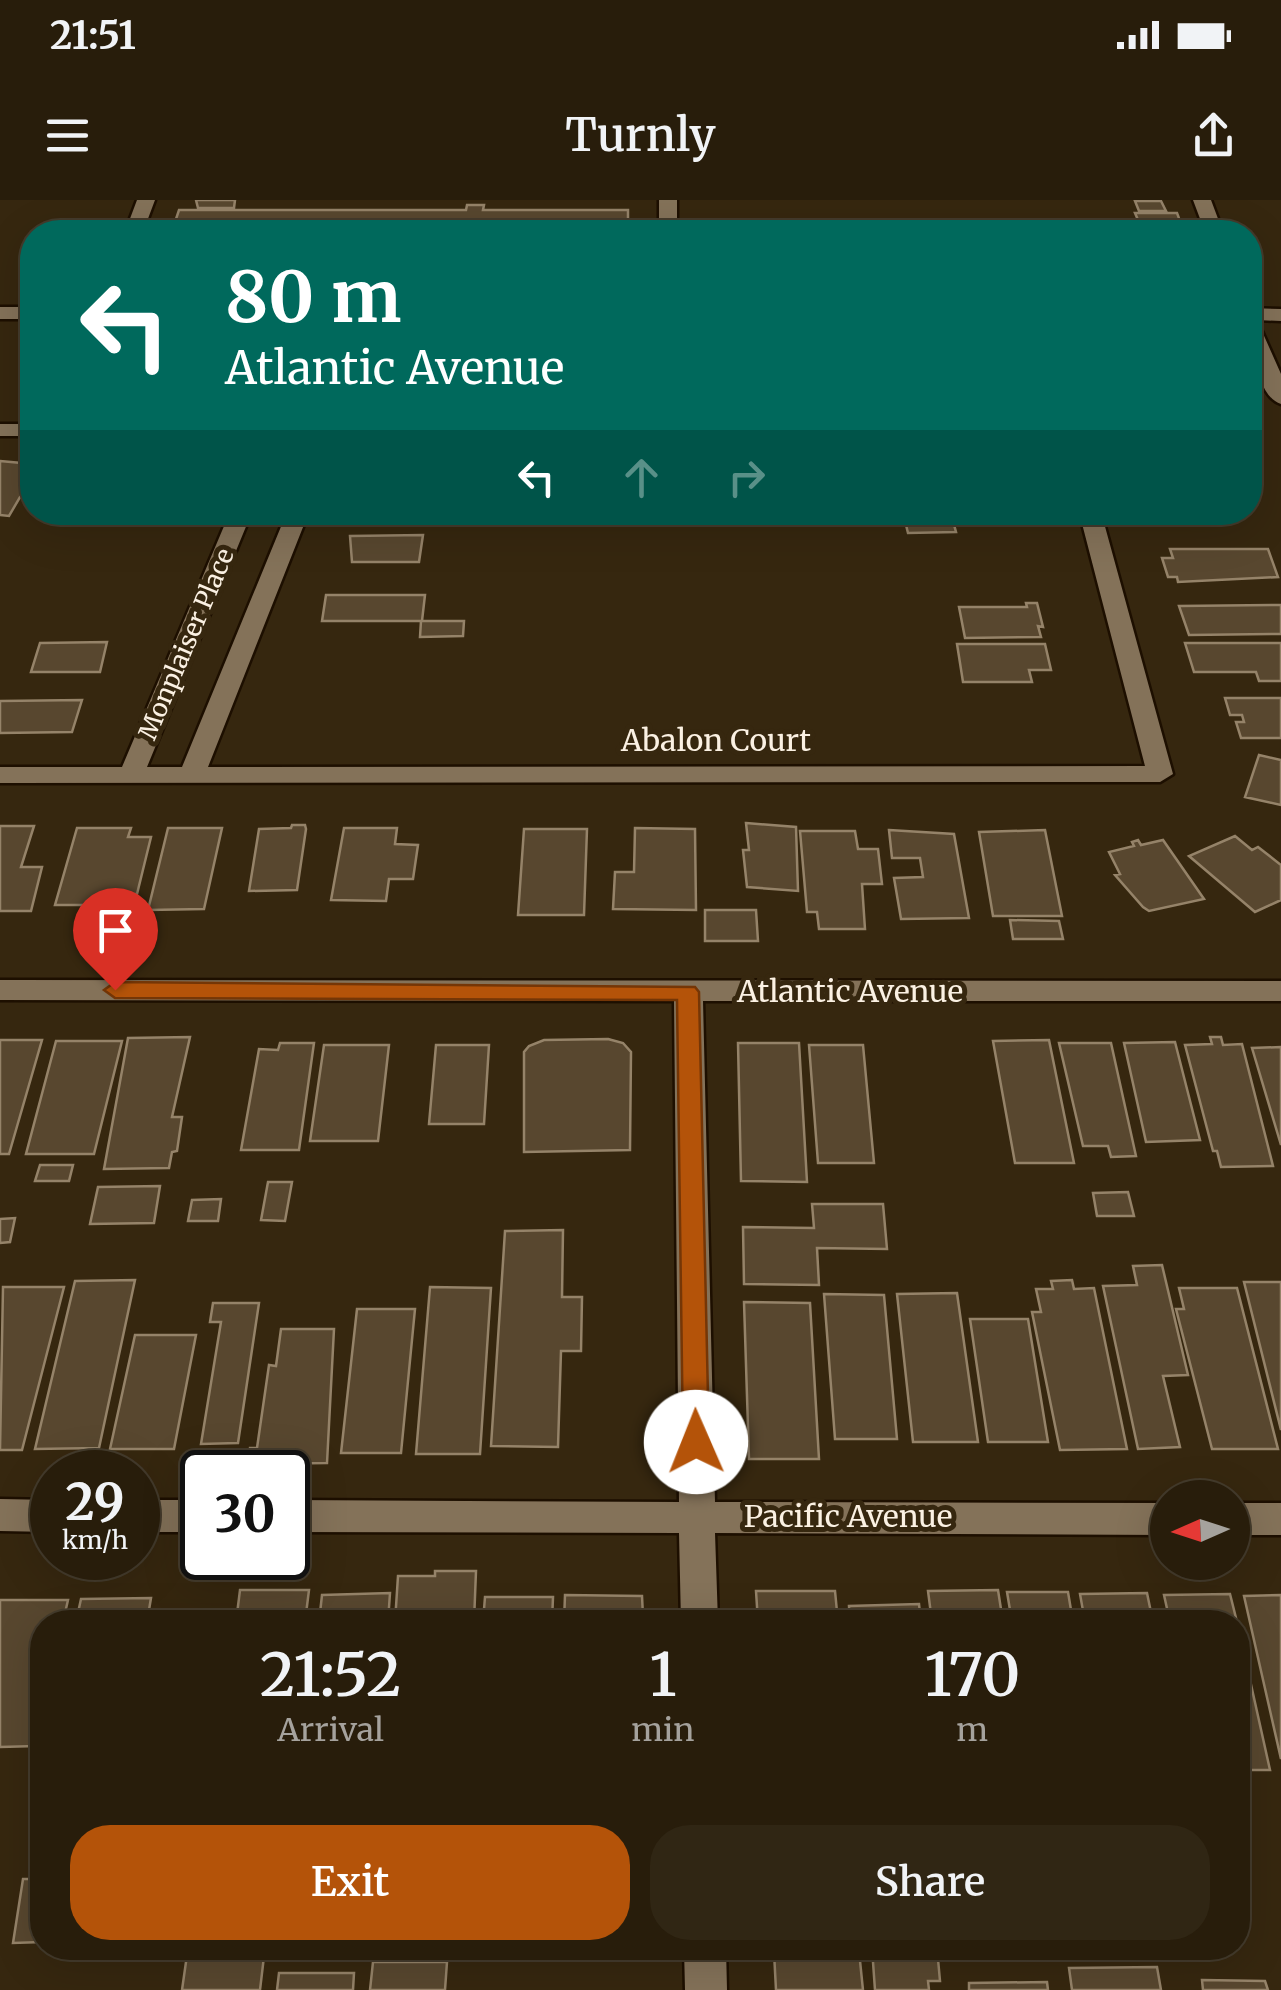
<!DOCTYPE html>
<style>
body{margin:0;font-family:Merriweather,serif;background:#302614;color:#f1f3f6;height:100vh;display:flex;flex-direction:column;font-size:38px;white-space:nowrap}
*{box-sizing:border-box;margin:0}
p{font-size:32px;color:#a5a29d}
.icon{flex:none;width:55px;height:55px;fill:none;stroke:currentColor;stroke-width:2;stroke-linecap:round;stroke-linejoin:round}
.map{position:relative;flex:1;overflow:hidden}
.panel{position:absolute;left:30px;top:1410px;width:1220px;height:350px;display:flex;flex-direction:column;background:#281d0b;border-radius:40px;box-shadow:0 10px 40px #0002,0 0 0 2px #443b2c}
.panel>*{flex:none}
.guide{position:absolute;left:20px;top:20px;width:1242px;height:305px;border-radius:40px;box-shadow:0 10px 40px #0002,0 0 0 2px #443b2c;background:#00695c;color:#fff;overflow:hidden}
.needle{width:65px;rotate:267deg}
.fabs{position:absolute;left:1150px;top:1280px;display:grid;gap:20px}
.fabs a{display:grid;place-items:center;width:100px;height:100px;border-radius:50%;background:#281d0b;box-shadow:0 10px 40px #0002,0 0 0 2px #443b2c;font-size:50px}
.speed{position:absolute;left:30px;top:1250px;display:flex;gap:20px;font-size:50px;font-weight:700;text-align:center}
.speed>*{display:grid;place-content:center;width:130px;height:130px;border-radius:50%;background:#281d0b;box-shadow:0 10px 40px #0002,0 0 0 2px #443b2c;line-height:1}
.speed small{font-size:25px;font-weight:400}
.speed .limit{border:5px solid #111;border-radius:15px;background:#fff;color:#111}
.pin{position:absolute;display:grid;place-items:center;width:85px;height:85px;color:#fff;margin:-102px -42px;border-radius:50% 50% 50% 0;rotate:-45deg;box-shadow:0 0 10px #0007}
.pin .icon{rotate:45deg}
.me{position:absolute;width:110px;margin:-55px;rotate:359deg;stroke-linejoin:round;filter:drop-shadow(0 0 8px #0008)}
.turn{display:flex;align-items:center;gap:35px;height:210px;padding:0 40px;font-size:45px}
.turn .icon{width:130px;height:130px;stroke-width:2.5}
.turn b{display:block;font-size:70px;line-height:85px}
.lanes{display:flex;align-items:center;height:95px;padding:0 40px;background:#0003;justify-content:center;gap:50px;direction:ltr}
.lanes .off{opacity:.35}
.eta{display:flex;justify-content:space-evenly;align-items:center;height:170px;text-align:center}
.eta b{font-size:60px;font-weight:600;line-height:70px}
.primary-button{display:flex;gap:20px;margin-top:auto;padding:20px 40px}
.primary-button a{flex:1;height:115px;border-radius:40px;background:#b45309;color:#fff;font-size:40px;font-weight:600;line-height:115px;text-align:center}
.primary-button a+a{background:#302614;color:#f1f3f6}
.status{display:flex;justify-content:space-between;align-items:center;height:70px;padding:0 50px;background:#281d0b;direction:ltr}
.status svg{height:28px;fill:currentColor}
header{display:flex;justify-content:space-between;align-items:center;height:130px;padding:0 40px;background:#281d0b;font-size:45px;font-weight:600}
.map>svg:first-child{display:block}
.building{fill:#58472f;stroke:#958369;stroke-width:2.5}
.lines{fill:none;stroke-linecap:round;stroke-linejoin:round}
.minor-casing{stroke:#1d0f00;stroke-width:5}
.minor{fill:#847259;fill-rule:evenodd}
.route{fill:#b45309;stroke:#753606;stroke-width:2.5}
.labels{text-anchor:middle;stroke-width:10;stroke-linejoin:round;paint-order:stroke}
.far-street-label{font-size:25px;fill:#fbf1e3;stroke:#36270f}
.street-label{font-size:30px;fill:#fbf1e3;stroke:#36270f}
</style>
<div class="status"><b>21:51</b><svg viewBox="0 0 49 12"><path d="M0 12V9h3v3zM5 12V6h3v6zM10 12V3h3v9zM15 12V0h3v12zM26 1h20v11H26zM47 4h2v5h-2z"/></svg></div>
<header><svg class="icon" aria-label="menu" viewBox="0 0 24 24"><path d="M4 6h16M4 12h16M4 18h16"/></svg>Turnly<svg class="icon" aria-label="share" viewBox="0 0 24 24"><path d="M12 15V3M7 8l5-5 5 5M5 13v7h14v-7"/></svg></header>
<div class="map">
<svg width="1281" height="1790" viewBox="0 0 1281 1790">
<rect width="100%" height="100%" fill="#36270f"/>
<path class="building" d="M196,0H235L234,8H198Z
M1135,1H1161L1166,11H1139Z
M467,5H484L483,10H628V22H175L179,10H466Z
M1135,13H1177L1180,21L1138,20Z
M0,261L32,264V298L20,297L9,316L0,315Z
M917,312H1019L1021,319L929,320L953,321L956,332L908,333L905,321H919Z
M423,335L419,362H352L350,336Z
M1170,349H1268L1278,377L1178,382L1177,377H1168L1162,358H1173Z
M326,395H425L422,421H322Z
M1026,403H1037L1043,427L1038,426L1041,437L965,438L959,407H1027Z
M1281,405V434L1189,435L1179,406Z
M421,421H464L463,436L420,437Z
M107,442L100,472H31L40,443Z
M1185,443H1281V481H1259L1256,472H1194Z
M957,444H1045L1051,470H1029L1032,482H963Z
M1225,498H1281V538H1241L1236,522H1244L1242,515H1230Z
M82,500L72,532L0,533V501Z
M1259,555L1281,560V605L1245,597Z
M746,623L796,627L798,691L747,687L743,650H749Z
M292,625H305L306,629L297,690L249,691L259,629L291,628Z
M0,626H34L21,667H42L31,711H0Z
M77,628H131L128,637H151L137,694H115L111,705H55Z
M168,628H222L204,709L148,710Z
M344,628H397L395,644L418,645L413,679H389L386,701L331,700Z
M635,628L695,629L696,710L613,709L615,672H634Z
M524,629H587L584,715H518Z
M889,630L954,634L969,718L901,719L894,678L923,677L920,658H892Z
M1045,630L1062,716H993L979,632Z
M800,631H855L858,649H878L882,684H862L865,729H819L817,712H807Z
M1235,636L1252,650L1258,647L1281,665V700L1255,712L1189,656Z
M1138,640L1141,645L1163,640L1204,699L1149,711L1143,707L1115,675L1120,674L1109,652L1134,646L1132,642Z
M705,710H756L758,741H705Z
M1010,720L1059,721L1063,739H1013Z
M190,837L172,917H182L177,951L172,952L169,968L104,969L128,838Z
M1210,837H1221L1223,845L1242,844L1273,966L1221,967L1217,951H1213L1185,845L1212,844Z
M608,839L623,843L631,852L630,950L524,952V852L529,846L544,840Z
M0,840H42L9,954H0Z
M1049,840L1074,963H1015L993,841Z
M56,841H122L94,954H26Z
M1175,842L1200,940L1146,942L1124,843Z
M280,843H314L299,950H241L259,849L278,850Z
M738,843H799L807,982L741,981Z
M1059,843H1111L1136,956L1111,957L1108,946H1083Z
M324,845H389L378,941H310Z
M436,845H489L484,924H429Z
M809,845H863L874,963H818Z
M1281,847V945L1252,848Z
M40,965H73L69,981H35Z
M268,982H292L285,1021L261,1020Z
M160,986L154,1023L90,1024L98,987Z
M1128,992L1134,1016H1097L1093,993Z
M221,999L218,1021H188L192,1000Z
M812,1004H883L887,1049L817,1048L819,1085L744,1084L743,1027L814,1028Z
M15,1018L10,1042L0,1043V1019Z
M563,1030L562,1097H582L581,1151H561L558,1247L491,1246L505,1031Z
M1162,1065L1188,1175L1163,1176L1180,1247L1138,1249L1103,1086L1137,1085L1133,1066Z
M135,1080L99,1248L35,1249L75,1081Z
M1072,1080L1074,1089L1094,1088L1127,1249L1060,1250L1032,1112H1041L1036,1089H1053L1051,1081Z
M1244,1082H1281V1230Z
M3,1087H64L22,1250H0Z
M430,1087L491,1088L480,1254H416Z
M1179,1088H1237L1278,1249H1212L1176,1109H1184Z
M957,1093L978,1242H913L897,1094Z
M824,1094L884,1095L897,1239H835Z
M744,1102L810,1103L819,1259H749Z
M213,1103H259L238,1243L201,1244L221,1122H210Z
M357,1109H415L401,1253H341Z
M970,1119H1028L1048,1242H988Z
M281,1129H334L327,1263L249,1264L250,1248H257L269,1165L276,1166Z
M135,1135H196L174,1249H110Z
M435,1371H476L474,1422H395L398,1376H435Z
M240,1390H309L305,1422H236Z
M998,1390L1003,1422H932L928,1391Z
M756,1391H835L838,1422H758Z
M1007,1392H1068L1073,1422H1012Z
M390,1393L388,1422H319L322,1395Z
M1147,1393L1153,1422H1085L1080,1394Z
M1230,1394L1237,1422H1170L1164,1395Z
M565,1395L642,1396L643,1416H637V1422H564Z
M1281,1395V1559L1244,1396Z
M485,1397H553L552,1422H483Z
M151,1398L147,1422H76L81,1399Z
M0,1400H68L63,1422H42V1514L36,1546L0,1547Z
M919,1404L921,1422H850L849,1406Z
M1238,1426L1270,1570H1238Z
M23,1679H42V1742L13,1743Z
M188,1748H265L260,1790H182Z
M872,1748H937L940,1781H928L929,1790H875Z
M859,1751L863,1790H776L774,1752Z
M373,1762H447L445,1790H370Z
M1157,1767L1161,1790H1072L1069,1768Z
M279,1773H354L353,1790H277Z
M1202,1780L1265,1781L1268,1790H1203Z
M1047,1782L1048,1790H969V1783Z"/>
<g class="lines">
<defs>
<path id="minor" d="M137,0H155L143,32H125Z
M659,0H677V32H659Z
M1193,0H1211L1223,32H1205Z
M0,107H32V119H0Z
M1250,108L1281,109V121L1257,120L1281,174V204C1254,196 1250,132 1250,108Z
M0,224H32V236H0Z
M230,312H252L147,567H182L287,312H309L208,567L1145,566L1079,312H1101L1173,574L1160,582L0,583V567H122Z
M0,780L1281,781V801H703L715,1302L1168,1303V1335L715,1333L718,1422H681L679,1333L288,1332V1300L679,1302L674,801L0,800Z
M0,1299L52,1300V1332L0,1331Z
M138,1300H202V1332H138Z
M1232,1303H1281V1335H1232Z
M684,1748H726L727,1790H685Z"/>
</defs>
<use href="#minor" class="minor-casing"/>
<use href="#minor" class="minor"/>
</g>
<path class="route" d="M115,782L695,787L699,792L709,1242L705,1250L696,1253L686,1250L683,1242L677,800L115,798L104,790Z"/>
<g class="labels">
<g class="far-street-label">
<text transform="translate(186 444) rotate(-67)" y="9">Monplaiser Place</text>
</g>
<g class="street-label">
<text x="716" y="551">Abalon Court</text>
<text x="850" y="802">Atlantic Avenue</text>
<text x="848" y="1327">Pacific Avenue</text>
</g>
</g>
</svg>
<div class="fabs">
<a><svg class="needle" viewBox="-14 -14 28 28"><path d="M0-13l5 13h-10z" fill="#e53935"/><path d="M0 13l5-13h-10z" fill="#a5a29d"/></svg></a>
</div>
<div class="speed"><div>29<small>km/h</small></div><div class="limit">30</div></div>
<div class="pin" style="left:115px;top:790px;background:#d93025"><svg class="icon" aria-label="arrive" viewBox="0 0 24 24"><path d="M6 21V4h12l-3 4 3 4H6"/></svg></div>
<svg class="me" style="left:696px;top:1242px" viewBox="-20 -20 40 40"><circle r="19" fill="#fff"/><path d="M0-13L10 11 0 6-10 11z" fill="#b45309"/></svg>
<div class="guide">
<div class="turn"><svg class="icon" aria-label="left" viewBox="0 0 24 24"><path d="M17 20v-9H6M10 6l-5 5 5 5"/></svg><div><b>80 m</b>Atlantic Avenue</div></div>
<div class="lanes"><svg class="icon" aria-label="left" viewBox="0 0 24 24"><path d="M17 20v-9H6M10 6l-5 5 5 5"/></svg><svg class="icon off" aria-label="ahead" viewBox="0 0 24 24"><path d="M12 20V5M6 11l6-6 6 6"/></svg><svg class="icon off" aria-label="right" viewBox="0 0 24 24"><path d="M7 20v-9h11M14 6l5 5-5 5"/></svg></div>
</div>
<section class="panel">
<div class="eta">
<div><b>21:52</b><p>Arrival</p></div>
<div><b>1</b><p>min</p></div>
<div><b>170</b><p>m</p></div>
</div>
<div class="primary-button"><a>Exit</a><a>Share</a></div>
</section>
</div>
